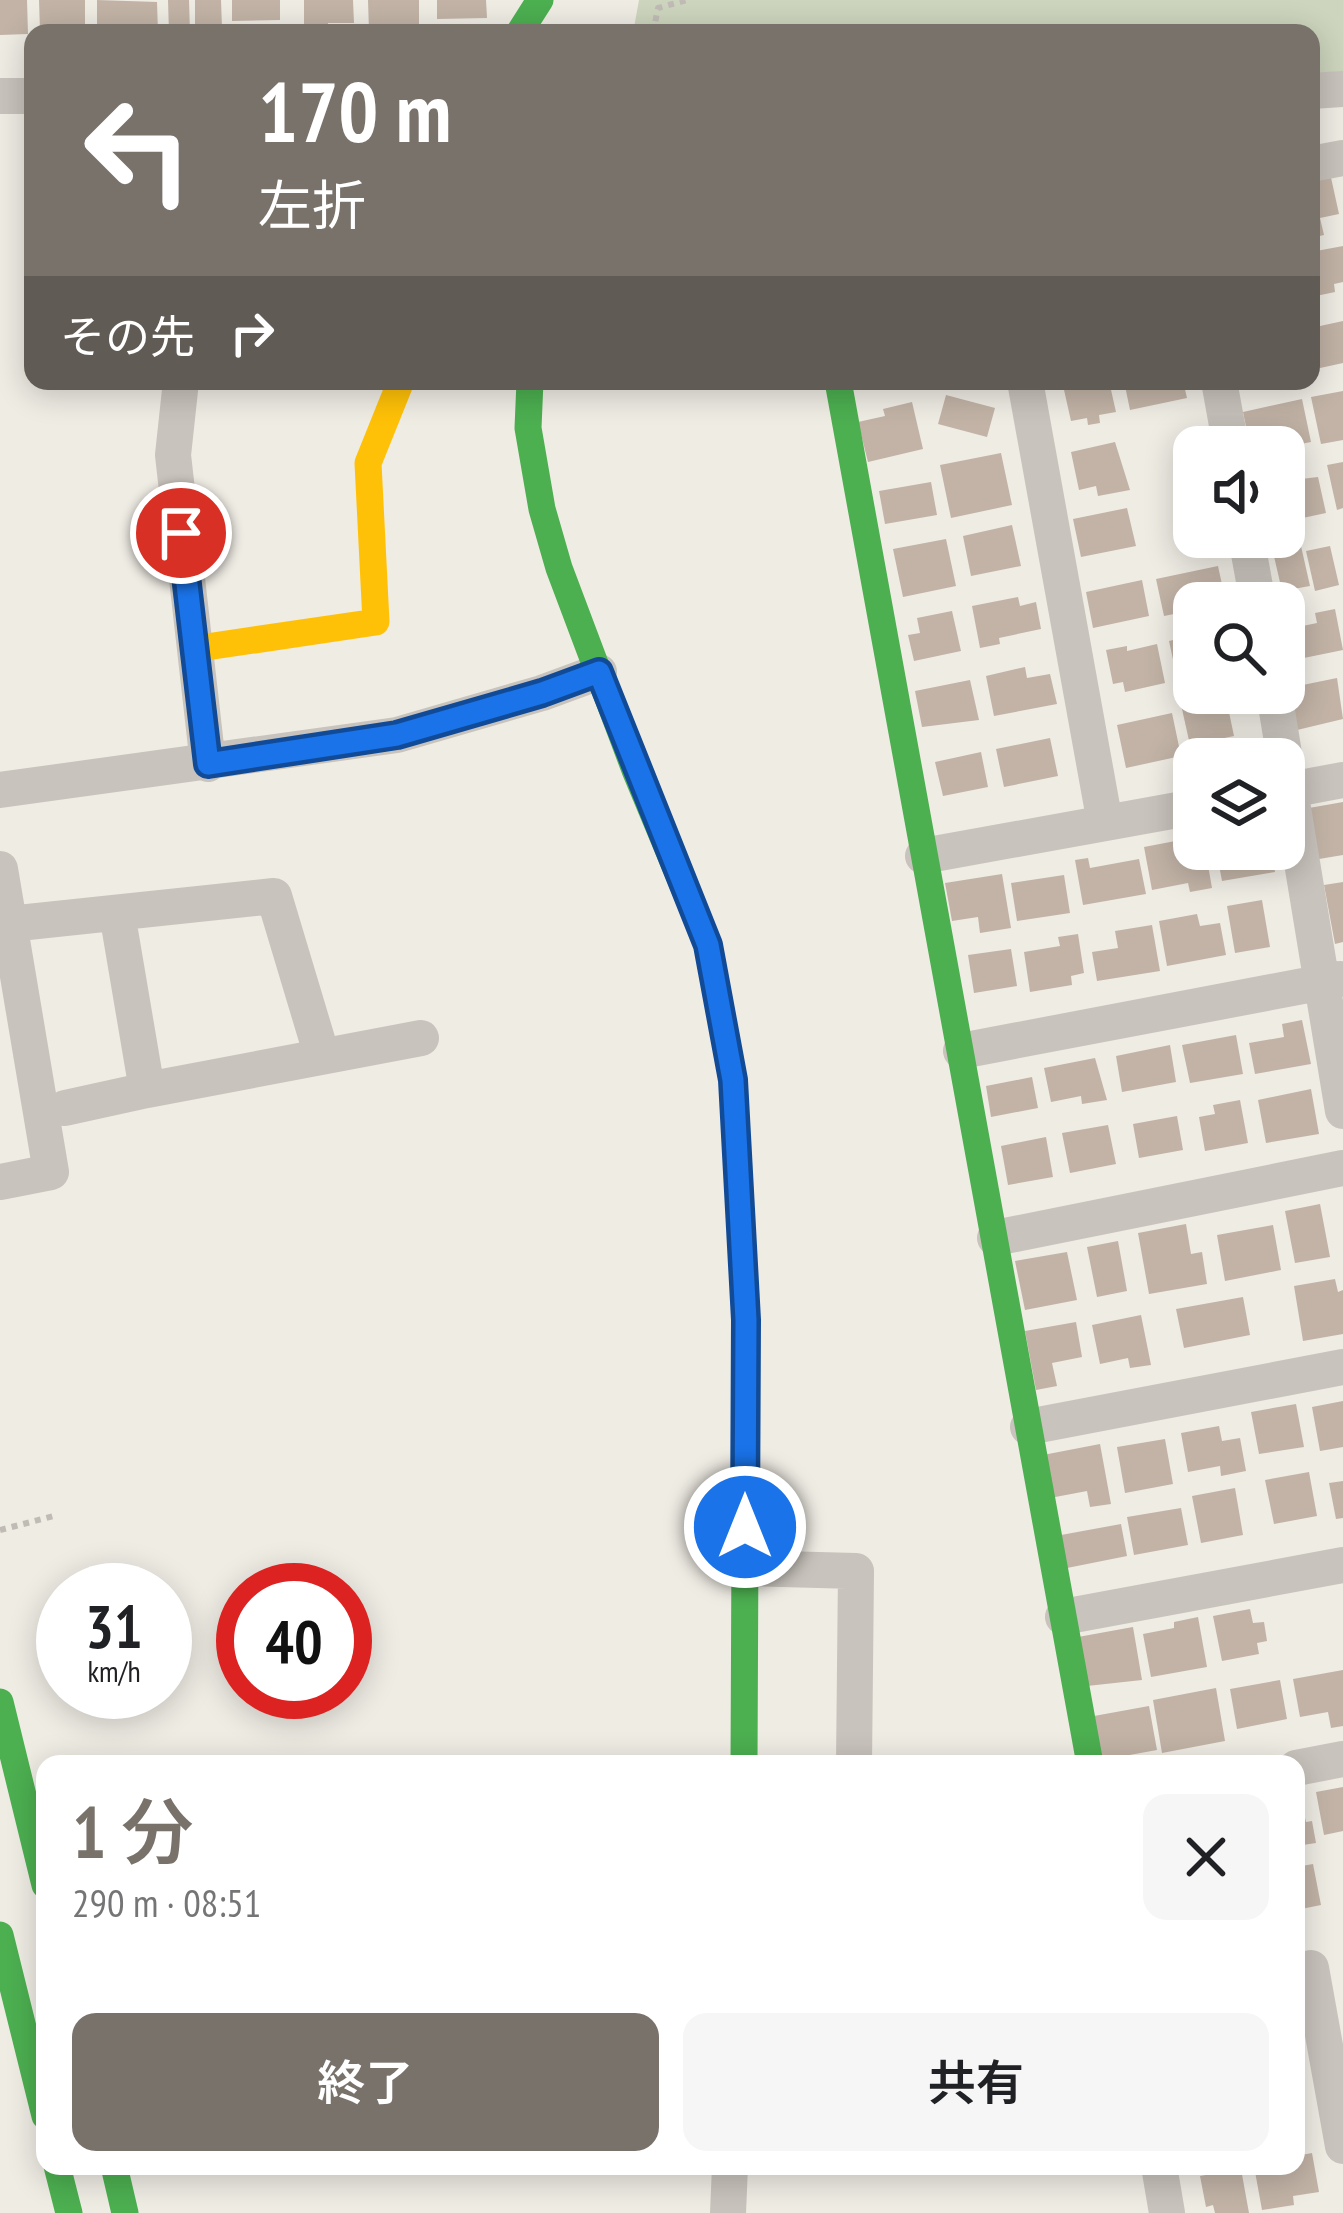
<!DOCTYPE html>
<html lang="ja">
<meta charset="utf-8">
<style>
body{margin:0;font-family:"PT Sans Narrow","Noto Sans JP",sans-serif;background:#f6f6f6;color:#202124;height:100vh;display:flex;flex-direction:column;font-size:45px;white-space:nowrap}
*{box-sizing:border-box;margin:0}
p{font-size:39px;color:#757577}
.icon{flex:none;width:66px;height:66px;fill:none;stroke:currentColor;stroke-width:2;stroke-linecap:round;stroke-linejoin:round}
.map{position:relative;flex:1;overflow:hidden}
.panel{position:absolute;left:36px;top:1755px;width:1269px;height:420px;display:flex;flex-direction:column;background:#fff;border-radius:24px;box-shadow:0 6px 30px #0003}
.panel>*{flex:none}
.guide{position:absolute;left:24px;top:24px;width:1296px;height:366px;border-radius:24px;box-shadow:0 6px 30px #0003;background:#79726b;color:#fff;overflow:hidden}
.fabs{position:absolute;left:1173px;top:426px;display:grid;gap:24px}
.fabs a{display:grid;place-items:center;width:132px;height:132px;border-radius:24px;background:#fff;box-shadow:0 6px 30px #0003;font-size:60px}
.speed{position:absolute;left:36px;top:1563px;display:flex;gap:24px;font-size:60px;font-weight:700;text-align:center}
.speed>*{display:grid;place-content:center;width:156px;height:156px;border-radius:50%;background:#fff;box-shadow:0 6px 30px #0003;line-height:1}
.speed small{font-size:30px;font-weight:400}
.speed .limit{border:18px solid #d22;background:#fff;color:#111}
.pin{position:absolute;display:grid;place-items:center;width:102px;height:102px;color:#fff;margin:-51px;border:6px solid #fff;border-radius:50%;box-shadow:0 3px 12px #0007}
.me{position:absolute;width:132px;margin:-66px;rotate:0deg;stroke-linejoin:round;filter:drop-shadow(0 0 9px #0008)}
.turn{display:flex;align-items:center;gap:42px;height:252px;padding:0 36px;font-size:54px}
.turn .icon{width:156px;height:156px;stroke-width:2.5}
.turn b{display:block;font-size:84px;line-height:102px}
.then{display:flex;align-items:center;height:114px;padding:0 36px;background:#0003;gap:24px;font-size:45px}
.round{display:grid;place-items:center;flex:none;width:126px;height:126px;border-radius:24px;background:#f6f6f6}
.headline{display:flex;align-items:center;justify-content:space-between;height:204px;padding:0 36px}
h1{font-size:72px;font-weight:600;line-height:90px;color:#79726b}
.button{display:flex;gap:24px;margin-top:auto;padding:24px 36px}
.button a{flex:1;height:138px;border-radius:24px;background:#79726b;color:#fff;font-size:48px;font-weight:600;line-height:138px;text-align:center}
.button a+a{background:#f6f6f6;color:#202124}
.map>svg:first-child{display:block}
.green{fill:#cdd5be}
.building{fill:#c2b3a6}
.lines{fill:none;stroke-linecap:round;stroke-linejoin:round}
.path{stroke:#c0bcb5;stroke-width:6;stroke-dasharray:6 6;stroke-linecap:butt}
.street{stroke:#c8c3bc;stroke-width:36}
.fast{stroke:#4caf50;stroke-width:27}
.slow{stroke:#ffc107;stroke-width:27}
.route-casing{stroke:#114b97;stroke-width:30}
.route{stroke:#1a73e8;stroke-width:21}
</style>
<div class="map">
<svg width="1343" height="2213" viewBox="0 0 1343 2213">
<rect width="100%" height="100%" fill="#efece4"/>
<path class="green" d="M639,0H1343V79L1311,80V33H633Z"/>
<path class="building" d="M0,0H27L28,34L0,35Z
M39,0H85V30L40,31Z
M97,0L157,2L158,33H97Z
M168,0H189L190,33H169Z
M195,0H221L222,28H195Z
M232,0H280V20L232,21Z
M304,0H353L354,23H328V30H304Z
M368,0H419V30L369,31Z
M437,0H486L487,18L437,19Z
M1330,173L1339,214L1320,218L1324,235L1311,238V177Z
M1343,246V282L1334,284L1335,292L1316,296L1311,288V252Z
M1343,321V363L1311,370V328Z
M1062,381H1109L1116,412L1099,415L1100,423L1088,425L1087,418L1071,421Z
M1124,381H1183L1187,398L1130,410Z
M1343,391V440L1321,444L1311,397Z
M946,395L995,408L987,437L938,424Z
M1302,399L1311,442L1285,447H1269L1268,442L1250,446L1243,412Z
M912,402L923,449L868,462L858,422L885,416L883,409Z
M1115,442L1130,490L1098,496L1096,486L1079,490L1071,452Z
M1001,453L1012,505L951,518L940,465Z
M1343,462V508L1337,510L1327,465Z
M1318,477L1326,513L1284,522V481Z
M931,482L937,515L885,524L879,491Z
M1127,508L1136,546L1081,557L1073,519Z
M1012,525L1021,566L971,576L963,536Z
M946,539L956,586L903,597L893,549Z
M1301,546L1310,586L1282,591L1273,552Z
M1330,546L1339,585L1315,591L1306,551Z
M1218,566L1226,603H1194V610L1164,616L1156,579Z
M1142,580L1149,616L1093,628L1086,592Z
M1018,597L1020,606L1036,602L1041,629L999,638L1000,644L980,648L972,606Z
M1335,609L1343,650L1294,660L1288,629L1317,623L1315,613Z
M952,611L961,651L914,661L908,635L920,633L917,618Z
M1194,635V674L1177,678L1169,641Z
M1157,644L1165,683L1125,692L1123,682L1113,684L1106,650L1127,646V651Z
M1025,667L1027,678L1050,674L1057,704L994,716L986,676Z
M1337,678L1343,719L1297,730L1288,688Z
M970,680L979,720L922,727L915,691Z
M1214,693H1225L1234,736L1190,745L1180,700Z
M1172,713L1181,756L1126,768L1117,725Z
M1050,738L1058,776L1004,787L996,749Z
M981,752L988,787L943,796L935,762Z
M1343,802V855L1319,859L1309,808Z
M1186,839L1190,857L1206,854L1212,888L1190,892L1188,883L1152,890L1144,847Z
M1216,849H1271L1275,872L1222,881Z
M1088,858L1090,868L1139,859L1146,894L1083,905L1075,860Z
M1002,874L1011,928L980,933L978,917L952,921L945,883Z
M1064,875L1070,913L1017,921L1011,883Z
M1343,882V942L1335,944L1324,885Z
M1262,900L1270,947L1235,953L1227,906Z
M1197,914L1200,926L1220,923L1226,955L1167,966L1159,921Z
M1152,925L1160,971L1097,981L1092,952L1118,948L1115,931Z
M1078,934L1084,973L1071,976L1072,985L1030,992L1024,952L1060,946L1058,937Z
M1011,949L1017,986L974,993L968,955Z
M1302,1020L1311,1064L1255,1074L1249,1043L1284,1037L1282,1024Z
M1236,1035L1243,1074L1190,1083L1182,1045Z
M1170,1045L1176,1082L1122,1092L1116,1056Z
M1095,1058L1107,1100L1082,1104L1081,1096L1051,1102L1044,1068Z
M1032,1077L1038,1108L991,1117L986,1086Z
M1311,1089L1319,1134L1266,1143L1258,1100Z
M1240,1100L1248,1143L1205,1151L1199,1117L1215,1114L1213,1105Z
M1177,1116L1183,1150L1139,1158L1133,1124Z
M1108,1125L1116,1164L1070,1173L1062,1133Z
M1046,1137L1053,1177L1008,1185L1001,1146Z
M1320,1204L1330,1257L1295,1263L1285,1211Z
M1186,1224L1191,1254L1202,1252L1207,1284L1149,1294L1138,1233Z
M1273,1225L1281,1270L1225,1281L1217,1235Z
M1118,1241L1127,1291L1097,1297L1087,1247Z
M1067,1252L1077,1300L1025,1310L1015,1261Z
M1335,1279L1338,1292L1343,1290V1334L1303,1341L1294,1286Z
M1243,1297L1250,1335L1184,1348L1176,1309Z
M1141,1315L1151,1365L1130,1368L1128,1358L1100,1364L1092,1325Z
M1076,1322L1082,1357L1052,1363L1057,1386L1036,1390L1025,1331Z
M1343,1401V1447L1320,1451L1312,1407Z
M1296,1404L1304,1447L1259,1454L1251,1412Z
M1219,1426L1222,1441L1240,1438L1246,1471L1221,1476L1220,1466L1188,1472L1181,1433Z
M1165,1439L1173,1484L1125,1493L1117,1447Z
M1100,1444L1111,1504L1090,1507L1087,1491L1050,1498L1043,1455Z
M1309,1472L1317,1516L1274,1524L1265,1480Z
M1343,1481V1518L1336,1519L1329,1483Z
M1235,1488L1243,1535L1201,1543L1192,1496Z
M1181,1508L1188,1545L1134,1555L1127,1517Z
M1121,1524L1127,1556L1067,1568L1061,1535Z
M1250,1609L1253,1623L1264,1622L1267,1641L1257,1643L1259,1654L1222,1661L1213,1616Z
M1198,1617L1207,1667L1151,1677L1143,1634L1174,1628V1622Z
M1133,1627L1142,1680L1087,1686L1078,1637Z
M1343,1670V1726L1331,1728L1328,1712L1300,1717L1293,1679Z
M1280,1680L1287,1719L1237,1729L1230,1689Z
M1216,1688L1225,1741L1162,1753L1153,1700Z
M1149,1706L1157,1750L1102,1760L1094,1716Z
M1343,1787V1831L1324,1835L1316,1792Z
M1301,1801L1306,1822L1312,1821L1316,1843L1296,1846V1802Z
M1313,1864L1321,1905L1296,1910V1867Z
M1312,2153L1319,2192L1293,2196L1294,2205L1262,2210L1254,2166H1296V2156Z
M1241,2169L1249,2213H1215L1213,2205L1206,2207L1200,2176Z"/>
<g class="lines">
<path class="path" d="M653,33L658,8L687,0
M0,1530L54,1516"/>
<path class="street" d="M1311,91L1343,89
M0,96H33
M1311,164L1343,158
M181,381L173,455L208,764
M1025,381L1105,823
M1219,381L1231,447
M1246,537L1258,603
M1274,693L1343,1111
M0,790L397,735L542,693L599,672
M1284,791L1343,780
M923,856L1194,807
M0,869L51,1172L0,1182
M117,913L147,1090L421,1038
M9,924L274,896L322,1056
M961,1051L1340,979
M65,1108L147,1090
M995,1238L1343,1168
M1028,1427L1343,1367
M745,1568L856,1571L854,1764
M1063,1617L1343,1565
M1296,1768L1343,1759
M1311,1968L1343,2146
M1159,2166L1167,2213
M728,2213L730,2166"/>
<path class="fast" d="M519,33L540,0
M530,381L528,428L542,509L559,568L635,770L708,945L733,1080L746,1320L744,1764
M838,381L1090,1764
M0,1702L45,1885
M0,1935L45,2116
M57,2166L69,2213
M114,2166L125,2213"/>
<path class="slow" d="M193,649L376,622L368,463L401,381"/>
</g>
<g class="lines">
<defs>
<path id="route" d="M181,533L208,764L397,735L542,693L599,672L708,945L733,1080L746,1320L745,1527"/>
</defs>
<use href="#route" class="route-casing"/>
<use href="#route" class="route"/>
</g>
</svg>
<div class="fabs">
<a><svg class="icon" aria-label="sound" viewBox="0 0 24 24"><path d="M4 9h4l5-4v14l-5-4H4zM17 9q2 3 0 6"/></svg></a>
<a><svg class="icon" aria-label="search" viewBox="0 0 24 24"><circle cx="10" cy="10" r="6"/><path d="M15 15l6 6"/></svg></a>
<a><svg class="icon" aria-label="layers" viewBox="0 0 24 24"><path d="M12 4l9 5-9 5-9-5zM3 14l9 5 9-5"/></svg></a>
</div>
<div class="speed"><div>31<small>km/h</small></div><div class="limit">40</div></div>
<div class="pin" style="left:181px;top:533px;background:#d93025"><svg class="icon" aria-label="arrive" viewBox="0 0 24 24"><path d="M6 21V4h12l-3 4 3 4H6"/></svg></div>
<svg class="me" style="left:745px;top:1527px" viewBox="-20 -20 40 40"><circle r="17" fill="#1a73e8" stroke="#fff" stroke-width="3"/><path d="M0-11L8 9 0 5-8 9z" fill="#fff"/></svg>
<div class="guide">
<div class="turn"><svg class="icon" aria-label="left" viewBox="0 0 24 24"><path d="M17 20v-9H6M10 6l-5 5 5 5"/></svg><div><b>170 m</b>左折</div></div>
<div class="then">その先<svg class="icon" aria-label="right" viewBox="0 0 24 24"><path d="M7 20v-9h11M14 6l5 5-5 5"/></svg></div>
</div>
<section class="panel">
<div class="headline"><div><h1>1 分</h1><p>290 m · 08:51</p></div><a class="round"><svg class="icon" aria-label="close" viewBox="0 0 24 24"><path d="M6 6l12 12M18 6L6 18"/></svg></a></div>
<div class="button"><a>終了</a><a>共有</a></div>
</section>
</div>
